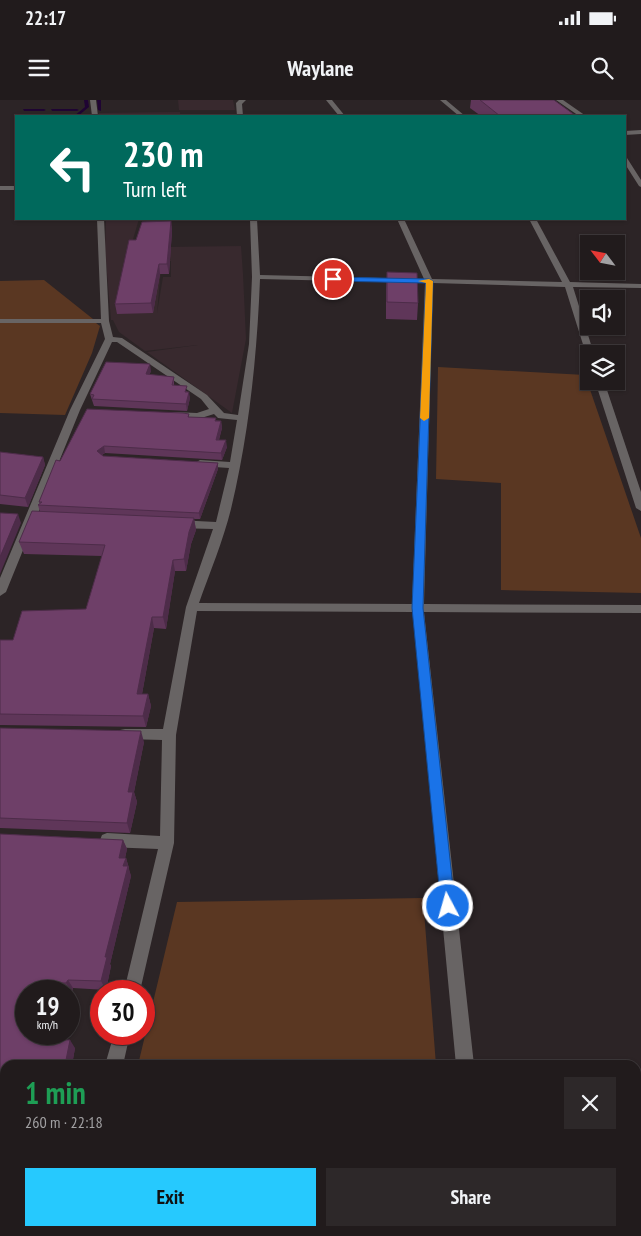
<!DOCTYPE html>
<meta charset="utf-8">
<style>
body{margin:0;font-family:"PT Sans Narrow",sans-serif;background:#2d2829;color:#f1f3f6;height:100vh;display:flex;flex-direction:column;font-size:19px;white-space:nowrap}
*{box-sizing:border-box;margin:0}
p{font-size:16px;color:#a2a1a3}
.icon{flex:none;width:28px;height:28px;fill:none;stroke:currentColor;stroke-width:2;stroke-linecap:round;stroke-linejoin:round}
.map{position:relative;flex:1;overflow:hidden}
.details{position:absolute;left:0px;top:960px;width:641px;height:176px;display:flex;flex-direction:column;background:#211b1c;border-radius:15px 15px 0 0;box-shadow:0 1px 4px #0004,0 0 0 1px #3e393b}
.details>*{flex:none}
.banner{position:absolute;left:15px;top:15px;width:611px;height:105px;border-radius:0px;box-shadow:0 1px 4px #0004,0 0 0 1px #3e393b;background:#00695c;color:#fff;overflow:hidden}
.needle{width:32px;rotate:302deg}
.fabs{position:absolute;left:580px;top:135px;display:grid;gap:10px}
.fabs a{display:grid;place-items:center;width:45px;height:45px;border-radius:0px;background:#211b1c;box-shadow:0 1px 4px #0004,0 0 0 1px #3e393b;font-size:25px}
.speed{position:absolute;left:15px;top:880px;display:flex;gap:10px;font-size:25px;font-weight:700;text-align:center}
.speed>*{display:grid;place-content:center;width:65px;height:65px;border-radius:50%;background:#211b1c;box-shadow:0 1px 4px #0004,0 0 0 1px #3e393b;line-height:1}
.speed small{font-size:12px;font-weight:400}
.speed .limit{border:8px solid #d22;background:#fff;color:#111}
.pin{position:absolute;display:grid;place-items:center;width:42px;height:42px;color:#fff;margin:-21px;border:2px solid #fff;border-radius:50%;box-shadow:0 1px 5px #0007}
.me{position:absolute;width:55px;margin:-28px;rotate:354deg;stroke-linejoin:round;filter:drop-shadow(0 0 4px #0008)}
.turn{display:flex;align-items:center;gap:18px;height:105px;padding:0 25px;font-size:22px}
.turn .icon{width:65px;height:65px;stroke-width:2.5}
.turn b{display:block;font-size:35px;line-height:42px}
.round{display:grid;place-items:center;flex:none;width:52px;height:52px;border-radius:0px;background:#2d2829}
.headline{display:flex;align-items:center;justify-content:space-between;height:85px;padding:0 25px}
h1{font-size:30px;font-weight:800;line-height:38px;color:#1e9e55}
.button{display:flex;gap:10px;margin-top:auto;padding:10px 25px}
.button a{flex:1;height:58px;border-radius:0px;background:#26c9fe;color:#111;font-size:20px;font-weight:800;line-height:58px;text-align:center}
.button a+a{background:#2d2829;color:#f1f3f6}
.status{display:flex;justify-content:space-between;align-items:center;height:35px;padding:0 25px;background:#211b1c;direction:ltr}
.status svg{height:14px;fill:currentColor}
header{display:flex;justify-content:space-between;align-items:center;height:65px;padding:0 25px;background:#211b1c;font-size:22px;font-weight:800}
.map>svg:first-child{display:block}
.built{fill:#38292e}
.green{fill:#5a3722}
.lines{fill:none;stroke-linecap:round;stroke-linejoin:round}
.stream{fill:#1f0433;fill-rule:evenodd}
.minor{fill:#686464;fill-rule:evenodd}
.wall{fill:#5f3659}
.shaded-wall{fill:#4d2c49}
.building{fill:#6e3f68;stroke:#4d2c49}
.route{fill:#1a73e8;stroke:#114b97}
.slow{fill:#f59e0b}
</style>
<div class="status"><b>22:17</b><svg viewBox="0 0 49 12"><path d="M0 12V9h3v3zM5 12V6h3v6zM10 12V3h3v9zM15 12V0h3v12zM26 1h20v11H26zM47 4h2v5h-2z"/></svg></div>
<header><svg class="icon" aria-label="menu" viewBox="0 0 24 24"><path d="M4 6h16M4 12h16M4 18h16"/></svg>Waylane<svg class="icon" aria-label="search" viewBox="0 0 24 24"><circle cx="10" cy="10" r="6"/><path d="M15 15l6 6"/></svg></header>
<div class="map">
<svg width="641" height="1136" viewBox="0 0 641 1136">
<rect width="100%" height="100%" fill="#2c2426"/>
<path class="built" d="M178,0H233L235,10H179Z
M180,12V16H99V13Z
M106,119H139L131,146L161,169L157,213L163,177H171V161H165L167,147L241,146L243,174H236H243L246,239L232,313L147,252L198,245L145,251L119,232L113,220H111L105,149Z"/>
<path class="green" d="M44,180L93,219H0V181Z
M0,223H96L100,226L92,253L65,315L0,313Z
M438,267L585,275L641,438V493L501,490V383L436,379Z
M423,798L436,965H138L177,802Z
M98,1131H448L449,1136H97Z"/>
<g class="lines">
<path class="stream" d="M84,0H88L89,7L78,16H74L85,7Z
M97,0H101V11L98,10Z
M23,9H44L46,10L44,11H24Z
M51,9H77L79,10L77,11H52Z"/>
<path class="minor" d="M90,0H96L98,16H92Z
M239,0H246L242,4L243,16H237L236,3Z
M326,0H332L345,16H339Z
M440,0H446L465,16H459Z
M556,0H563L586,16H579Z
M641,30V34L625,35V31Z
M625,57L627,58L641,80V87L639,86L625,64Z
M0,86H16V90H0Z
M97,119H104L109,221L113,237L122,238L207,295L224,313L238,315L249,244L252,177L250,119H257L260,175L424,179L397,119H404L432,179L562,182L529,119H536L570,182L641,184V188L573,187L594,254H589V256L586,254L565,187L433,183L424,504L641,505V513L424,512L474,965H456L413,512L197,511L176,635L174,743L140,891H124L158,749L107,747L102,745L100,740L102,735L107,733L160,736L162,640L125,639L120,638L118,634L120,630L125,629H163L186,507L213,429L177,428L172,424L177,420L216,422L229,368L200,366L195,363L200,360L230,362L237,320L218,318L214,314L198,319L170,317V313L173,312L197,313L209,309L201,299L117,242H112L80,310L6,492L0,496V478L70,310L105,239L101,223H0V219H101ZM260,179L425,183L412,504L199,503C210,472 223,441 231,409C249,334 257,256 260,179Z
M595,281H604L641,392V411L636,408Z
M114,934H130L123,965H105Z
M65,1131H85L84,1136H64Z
M472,1131H492V1136H472Z"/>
</g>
<path class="wall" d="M471,0H554L576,16H481L470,8Z
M171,121L172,131L169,174H160L153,213L117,214L115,204L136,140Z
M387,172L418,203L417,220L386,219V189Z
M151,271L149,275L174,277V285L188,292L190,298L187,311L94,306L90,294Z
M189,314V317L221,321L222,328L219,340L227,347L222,360L105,353L102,355L103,356L218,363V369L200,419H194L196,430L191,444L186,471H175L166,529L154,528L142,594H148L151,606L146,627L0,625V540H13L86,509L102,456L24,454L19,442L40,412L38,405L40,404L39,402L60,361Z
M0,352L43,357L45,365L28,407L0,404Z
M0,628L144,642L134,692L137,702L130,733L0,728Z
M0,734L123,740L127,749L125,758H126L129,768V770L131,776L110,864L111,866L106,890L73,888L72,892L58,891H26L47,940L75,948L72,965H5V995L0,994Z"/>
<path class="shaded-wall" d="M171,121L172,131L169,174L167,164Z
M159,164L160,174L153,213L151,203Z
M150,264L151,271L147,281L146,274Z
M189,292L190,298L187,311L186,304Z
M221,321L222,328L217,346L216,340Z
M226,340L227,347L222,360L221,353Z
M104,346L105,353L98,357L97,351Z
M43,357L45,365L28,407L25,398Z
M218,363V369L200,419L199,413Z
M18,414L21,423L0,474V457Z
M194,418L196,430L191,444L186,471L184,459L189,432Z
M173,460L175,471L166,529L163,517Z
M152,517L154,528L140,605L137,594Z
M148,594L151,606L146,627L143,616Z
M141,631L144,642L134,692L137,702L130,733L127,723L128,692Z
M123,740L127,749L123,767L119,758Z
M126,758L131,776L110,864L111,866L106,890L101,881L105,857L123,766Z
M68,880L73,888L72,892L66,883Z
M53,883L58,891H51Z
M41,934H48L46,947L40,939Z
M70,940L75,948L72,965H65Z"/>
<path class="building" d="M480,0H554L576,16H500Z
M171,121L167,164H159L151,203L115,204L129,140H136L142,122Z
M387,172L417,173L418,203L387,202Z
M106,262L150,264L146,274L174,277L172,285L187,286L185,292H189L186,304L92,299L94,295L90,294Z
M87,309L183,313L189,314L188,317L216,318L215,321H221L216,340H226L221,353L104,346L97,351L103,356L218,363L199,413L38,405L42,402H39L56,360L60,361Z
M0,352L43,357L25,398L0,395Z
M32,411L194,418L189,432L184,459L173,460L163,517H152L137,594H148L143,616L0,614V540H13L22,511L86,509L105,445L19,442Z
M0,413H2L18,414L0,457Z
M0,628L141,631L128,692H133L127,723L0,718Z
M0,734L123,740L119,758H126L123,766H128L105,857H107L101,881L68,880L66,883H53L51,891H26V934H41L40,939L70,940L65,965H5V988H0Z"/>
<path class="route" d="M330,177L429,179L433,181L423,508L455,806L453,811L448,813L443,811L441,806L412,508L426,183L333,181L330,180Z"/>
<path class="slow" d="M429,179L433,181L429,318L424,321L420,318L426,183L418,181Z"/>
</svg>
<div class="fabs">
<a><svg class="needle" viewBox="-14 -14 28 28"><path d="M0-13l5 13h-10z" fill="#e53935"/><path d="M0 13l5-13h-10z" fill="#a2a1a3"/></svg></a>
<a><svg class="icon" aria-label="sound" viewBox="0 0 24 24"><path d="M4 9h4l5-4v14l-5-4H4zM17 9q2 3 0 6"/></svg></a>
<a><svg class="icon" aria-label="layers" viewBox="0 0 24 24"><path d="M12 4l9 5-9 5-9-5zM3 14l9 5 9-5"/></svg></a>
</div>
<div class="speed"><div>19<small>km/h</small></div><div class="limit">30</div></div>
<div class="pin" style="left:333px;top:179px;background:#d93025"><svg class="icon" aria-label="arrive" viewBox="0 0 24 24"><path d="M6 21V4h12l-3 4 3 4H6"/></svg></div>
<svg class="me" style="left:448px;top:806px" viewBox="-20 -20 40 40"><circle r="17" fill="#1a73e8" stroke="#fff" stroke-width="3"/><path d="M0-11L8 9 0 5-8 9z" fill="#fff"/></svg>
<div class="banner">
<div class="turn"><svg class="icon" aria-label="left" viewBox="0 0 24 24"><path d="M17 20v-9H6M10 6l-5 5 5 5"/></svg><div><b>230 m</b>Turn left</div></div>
</div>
<section class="details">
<div class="headline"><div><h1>1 min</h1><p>260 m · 22:18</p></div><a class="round"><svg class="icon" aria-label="close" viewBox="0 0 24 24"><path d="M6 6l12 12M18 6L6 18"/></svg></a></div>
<div class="button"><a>Exit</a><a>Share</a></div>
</section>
</div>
